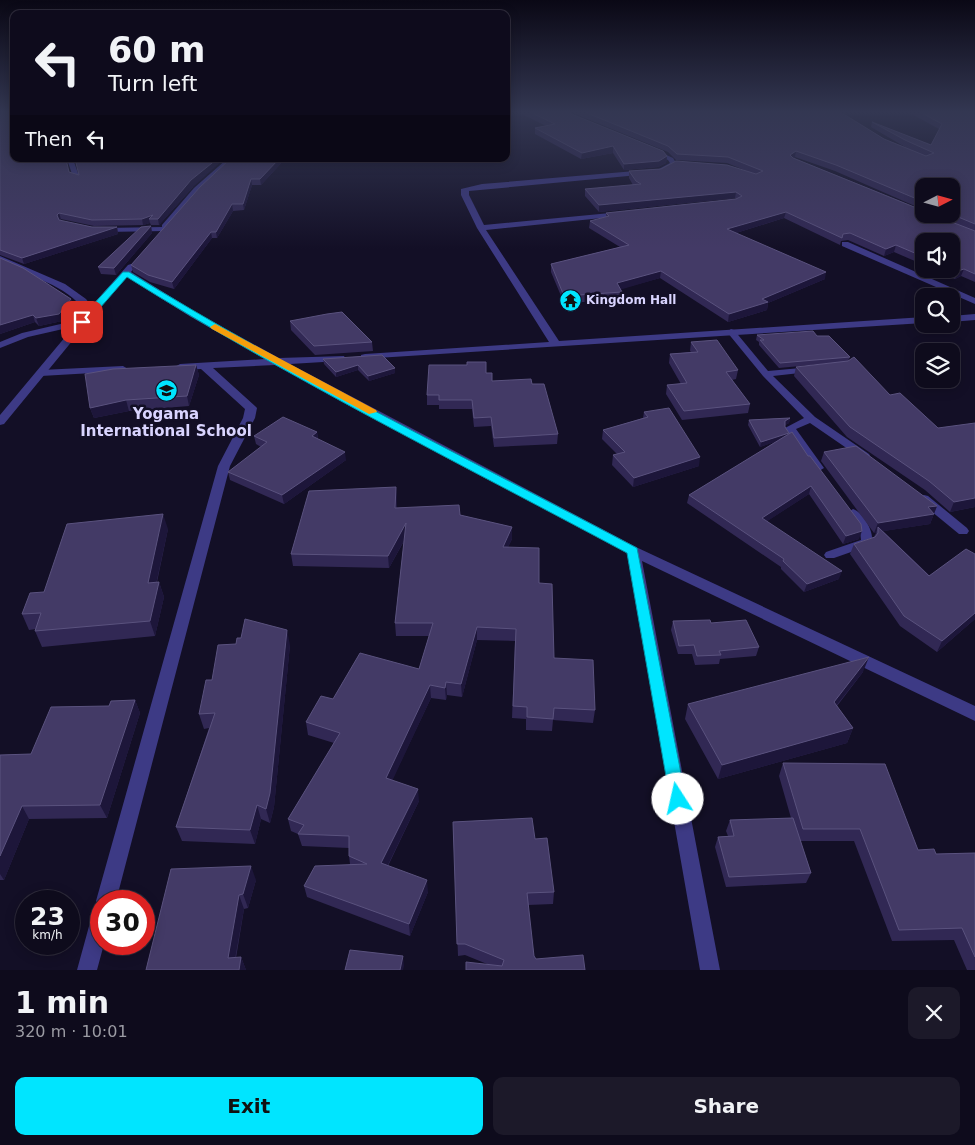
<!DOCTYPE html>
<meta charset="utf-8">
<style>
body{margin:0;font-family:"DejaVu Sans",sans-serif;background:#1c1929;color:#f1f3f6;height:100vh;display:flex;flex-direction:column;font-size:19px;white-space:nowrap}
*{box-sizing:border-box;margin:0}
p{font-size:16px;color:#9b9ba3}
.icon{flex:none;width:28px;height:28px;fill:none;stroke:currentColor;stroke-width:2;stroke-linecap:round;stroke-linejoin:round}
.map{position:relative;height:970px;overflow:hidden}
.panel{display:flex;flex-direction:column;background:#0e0b1c;flex:1}
.panel>*{flex:none}
.guide{position:absolute;left:10px;top:10px;width:500px;height:152px;border-radius:10px;box-shadow:0 2px 12px #0003,0 0 0 1px #2e2b3b;background:#0e0b1c;color:#f1f3f6;overflow:hidden}
.needle{width:32px;rotate:84deg}
.controls{position:absolute;left:915px;top:178px;display:grid;gap:10px}
.controls a{display:grid;place-items:center;width:45px;height:45px;border-radius:10px;background:#0e0b1c;box-shadow:0 2px 12px #0003,0 0 0 1px #2e2b3b;font-size:25px}
.speed{position:absolute;left:15px;top:890px;display:flex;gap:10px;font-size:25px;font-weight:700;text-align:center}
.speed>*{display:grid;place-content:center;width:65px;height:65px;border-radius:50%;background:#0e0b1c;box-shadow:0 2px 12px #0003,0 0 0 1px #2e2b3b;line-height:1}
.speed small{font-size:12px;font-weight:400}
.speed .limit{border:8px solid #d22;background:#fff;color:#111}
.pin{position:absolute;display:grid;place-items:center;width:42px;height:42px;color:#fff;margin:-21px;border-radius:10px;box-shadow:0 2px 8px #0006}
.me{position:absolute;width:55px;margin:-28px;rotate:350deg;stroke-linejoin:round;filter:drop-shadow(0 0 4px #0008)}
.turn{display:flex;align-items:center;gap:18px;height:105px;padding:0 15px;font-size:22px}
.turn .icon{width:65px;height:65px;stroke-width:2.5}
.turn b{display:block;font-size:35px;line-height:42px}
.then{display:flex;align-items:center;height:48px;padding:0 15px;background:#0003;gap:10px;font-size:19px}
.round{display:grid;place-items:center;flex:none;width:52px;height:52px;border-radius:10px;background:#1c1929}
.overview{display:flex;align-items:center;justify-content:space-between;height:85px;padding:0 15px}
h1{font-size:30px;font-weight:700;line-height:38px}
.action{display:flex;gap:10px;margin-top:auto;padding:10px 15px}
.action a{flex:1;height:58px;border-radius:10px;background:#00e5ff;color:#111;font-size:20px;font-weight:700;line-height:58px;text-align:center}
.action a+a{background:#1c1929;color:#f1f3f6}
.map>svg:first-child{display:block}
.lines{fill:none;stroke-linecap:round;stroke-linejoin:round}
.service{fill:#3d3a85;fill-rule:evenodd}
.minor{fill:#3d3a85;fill-rule:evenodd}
.tertiary{fill:#3d3a85;fill-rule:evenodd}
.wall{fill:#312854;fill-rule:evenodd}
.shaded-wall{fill:#1d163a}
.building{fill:#433a66;stroke:#5a527e}
.route{fill:#00e5ff;stroke:#0095a6}
.slow{fill:#f59e0b}
.labels{text-anchor:middle;stroke-width:5;stroke-linejoin:round;paint-order:stroke}
.far-poi-label{font-size:12px;font-weight:bold;fill:#d9d4ff;stroke:#130f26;text-anchor:start}
.poi-label{font-size:15px;font-weight:bold;fill:#d9d4ff;stroke:#130f26}
</style>
<div class="map">
<svg width="975" height="970" viewBox="0 0 975 970">
<rect width="100%" height="100%" fill="#130f26"/>
<g class="lines">
<path class="service" d="M163,227H166V231L103,232L99,230L103,228Z
M842,242H848L975,298V304L842,246Z
M82,319L85,320V324L28,337L0,348V342L22,333Z
M731,329L734,330L768,371L812,367L814,369L809,372L773,376L815,417L869,454L870,456L869,458H861L810,423L796,429L824,468L819,471L815,470L785,428L804,418L763,376L727,332Z
M924,495L928,496L967,528L969,531L967,534H959L920,502L918,499L920,496Z
M853,509C864,513 876,534 871,545L834,558H826L824,555L826,552L861,540L860,531L847,513Z"/>
<path class="minor" d="M653,149L673,158L676,163L672,168L660,173L469,191V195L484,225L621,212L625,214L621,216L486,230L559,341L924,317V323L361,359V355L365,354L549,342L477,228L461,195V189L482,184L659,169L670,163L668,160L651,152L650,151Z
M67,159H73L80,179L73,177Z
M227,159H234L200,192L168,229H162V225L194,188Z
M131,264L135,267L131,272L197,313L279,358L344,356L345,358L340,361L290,364L638,548L975,706V721L642,561L720,970H700L627,553L275,365L213,368L255,406L257,408L255,418L230,466L116,901H101V909L99,908L96,901L218,466L243,418L245,409L201,369L180,370L175,367L180,364L265,359L191,317L127,277L94,314H88V310L128,265Z
M975,314V320L951,322V316Z
M123,366L128,369L127,371L41,376L36,373L41,370Z
M101,909V944H104L97,970H77L91,919L94,912Z"/>
<path class="tertiary" d="M0,256L65,284L86,299L96,312L4,424L0,425V415L86,312C65,283 30,278 0,262Z"/>
</g>
<path class="wall" d="M0,113L69,172L79,175L193,187L159,225H151L150,223L143,225L94,226L61,219L60,221L92,227H117L118,234L24,264L0,255Z
M520,113H569L667,156L666,163L658,167L624,170L613,153L581,159L535,134V128L546,126Z
M573,113H842L884,139L905,147L871,127L872,122L931,145L939,129L910,113H975V282L961,276L955,279L932,269H951L924,241V265L894,252L884,256L848,240L841,241L840,245L784,218L736,233L825,279L768,303L767,310L728,322L660,278L620,289L622,292L621,300L564,303L551,272V264L620,247L589,228L590,221L606,217V213L736,199L735,198L599,212L585,196V189L633,185L629,178V171L749,172L727,163L676,160L668,152ZM795,157L835,171L924,210V186L951,214H933L957,224L794,158Z
M230,159H285L261,185H252L244,210L233,211L217,238H212L174,289L150,282L133,272L131,265Z
M151,226L152,233L116,275L101,274L98,267Z
M0,258L71,299L73,306L62,321L39,326L35,322L0,334Z
M290,321L372,342L373,351L315,355L291,330Z
M757,335L817,336L850,357L848,361L975,507L950,512L925,490L847,437L794,376L796,367L832,363L779,368L759,345V342L756,340Z
M691,342L738,370L736,379L732,380L750,404L748,413L682,420L666,394L667,385L681,384L669,363L670,354L691,352L690,351Z
M323,359L395,368V373L369,381L358,370L336,377L324,364Z
M196,365L199,375L189,406L129,411L94,418L90,408Z
M492,381L532,384L558,434L557,444L494,447L491,426L474,427L472,409H439V405H427V395Z
M644,412L699,466L633,487L612,465L613,455L617,454L602,439L603,430L643,418Z
M790,418L789,423L785,425V427L789,433V434L859,539L843,544L809,494L767,521L839,579L804,592L781,569V567L687,503L689,495L777,441L760,447L748,425L749,420Z
M317,432L318,439L346,460L284,504L230,480L228,472L261,447L256,444L254,436Z
M824,452L937,506L930,524L883,531L975,619L937,652L900,626L850,554L854,544L874,537L876,533H874L821,461Z
M396,487L397,508L460,515L512,527V539L508,547L539,583L554,658L595,710L593,723L553,720L552,731L526,730V719L512,718L515,641L477,640L462,697L447,695L446,700L431,698L392,780L419,801L388,866L428,892L410,936L307,897L304,886L350,864L349,856V848L302,846L298,834L291,831L288,819L334,743L308,735L306,722L333,699L419,669L429,636H396L395,623L404,541L389,568L293,566L291,554Z
M168,529L157,582H159L164,597L155,636L42,647L35,631L36,629L29,630L22,614L44,592Z
M673,621L711,623L759,647L756,656L720,659L719,664L695,665L692,654H678L671,630Z
M290,645L274,807L270,823L261,819L255,844L182,841L176,827L209,728L204,729L199,714L212,680Z
M863,672L837,706L853,728L847,743L718,779L685,719L688,704Z
M135,700L140,713L107,818L29,819L4,880H0V755L31,754L109,706Z
M783,763L918,850L936,854L975,853V970H967L954,940L892,941L854,841H800L811,873L806,883L726,887L715,847L718,837L728,836L726,831L730,820L791,818L779,776Z
M453,822L535,839L554,892L553,904L528,905L534,956L536,959L585,970H466L487,964L465,955L458,956Z
M256,880L248,908L244,909L236,958L241,957L246,970H146Z"/>
<path class="shaded-wall" d="M613,146V153L581,159L582,153Z
M796,151L795,157L789,161L790,155Z
M667,156L666,163L658,167L624,170V164Z
M217,159H224L193,187L159,225L158,219L191,180Z
M279,159H285L261,185L260,179Z
M251,179L252,185L244,210L243,204Z
M736,192L735,198L599,212V205Z
M232,204L233,211L217,238L216,232Z
M786,212L784,218L726,236L727,229Z
M59,213L61,219L59,221L57,215Z
M153,215L149,219L150,223L143,225L142,219Z
M151,226L152,233L116,275L114,268Z
M117,227L118,234L24,264L22,258Z
M211,232L212,238L174,289L172,282Z
M896,245L894,252L884,256L886,249Z
M964,269L961,276L955,279L958,271Z
M661,271L660,278L616,291L617,283Z
M826,272L825,279L768,303L767,310L728,322L729,314L762,299Z
M71,299L73,306L62,321L39,326L36,318Z
M33,315L35,322L0,334V325Z
M196,365L199,375L189,406L187,396Z
M358,365V370L336,377V372Z
M395,368V373L369,381L368,376Z
M126,400L129,411L94,418L90,408Z
M790,418L789,423L784,426L785,421Z
M317,432L318,440L312,436Z
M789,433L788,438L760,447L761,442Z
M345,452L346,460L284,504L282,495Z
M700,457L699,466L633,487L634,478Z
M811,486L809,494L760,526L762,518Z
M396,487L397,499L396,520L395,508Z
M975,498V507L950,512L954,502Z
M937,506L930,524L878,532V527L876,533H874L878,523L928,507Z
M163,514L168,529L153,598L148,583Z
M406,523L407,535L389,568L388,556Z
M512,527V539L502,559L503,547Z
M862,531L859,539L843,544L846,536Z
M842,571L839,579L804,592L807,584Z
M159,582L164,597L155,636L150,621Z
M975,613V619L937,652L942,641Z
M477,627V640L462,697L461,684Z
M287,630L290,645L274,807L270,823L266,809Z
M869,657L863,672L828,716L834,702Z
M446,682L447,695L446,700L445,688Z
M430,685L431,698L388,790L386,778Z
M135,700L140,713L107,818L100,805Z
M853,728L847,743L718,779L722,765Z
M418,789L419,801L383,875L381,863Z
M257,805L261,819L255,844L250,830Z
M22,806L29,819L4,880L0,874V856Z
M251,866L256,880L248,908L243,894Z
M427,880L428,892L410,936L409,924Z
M239,895L244,909L233,970L228,958Z
M403,956L404,966L403,970H400Z
M241,957L246,970H239Z"/>
<path class="building" d="M0,113H14V159H66L69,172L79,175L75,159H217L191,180L158,219H149L153,215L142,219L92,220L59,213L57,215L59,220L92,227H117L22,258L0,250Z
M532,113H569L663,151L667,156L659,161L624,164L613,146L582,153L535,128L555,124Z
M587,113H842L884,139L926,156L934,153L905,140L872,122L931,145L942,124L922,113H975V224L951,214V186H924V202L836,165L796,151L790,155L793,158L924,211V214H931L975,231V274L964,269L958,271L951,269V241H924V257L896,245L886,249L850,233L843,234L842,238L786,212L727,229L826,272L762,299L768,302L729,314L661,271L617,283L622,292L564,296L551,264L629,245L590,221L609,216L606,213L736,199L742,196L736,192L599,205L585,189L641,184L636,181L629,171L661,169L676,161L727,165L756,174L763,171L728,157L677,154L668,146Z
M230,159H279L260,179H251L243,204H232L216,232H211L172,282L148,275L131,265L200,187Z
M151,226L114,268L98,267L141,227Z
M0,258L23,268L71,299L59,314L36,318L33,315L0,325Z
M342,312L372,342L314,346L290,321L327,314Z
M813,331L817,336H829L850,357L780,363L760,340H764L757,335Z
M717,340L738,370L726,372L750,404L684,411L667,385L687,383L670,354L698,352L691,342Z
M382,355L395,368L368,376L358,365L336,372L323,359Z
M854,357L890,395L900,393L938,428L975,423V498L954,502L929,481L850,427L796,367L848,361Z
M467,362H486V373H492V381L531,379L532,384H544L558,434L494,438L491,417L474,418L472,400H439V395H427L429,365H467Z
M196,365L187,396L126,400L90,408L85,374L113,369Z
M669,408L700,457L634,478L613,455L625,452L603,430L648,417L644,412Z
M283,417L317,432L312,436L345,452L282,495L228,472L267,442L254,436Z
M790,418L785,421V427L789,433L761,442L749,420Z
M792,432L808,456H810L861,524L862,531L846,536L811,486L762,518L842,571L807,584L783,561L784,559L689,495Z
M856,446L937,506L928,507L934,514L878,523L824,452Z
M396,487L395,508L459,505L460,515L512,527L503,547L539,548V583L552,584L554,658L593,660L595,710L554,708L553,719L527,717V707L513,706L516,629L477,627L461,684L446,682L445,688L430,685L386,778L418,789L381,863L427,880L409,924L304,886L315,866L367,864L349,856V836L298,834L304,825L288,819L340,733L306,722L321,696L333,699L360,653L419,669L433,623H395L406,523L388,556L291,554L309,491Z
M163,514L148,583L159,582L150,621L35,631L41,613L22,614L30,593L44,592L67,524Z
M878,527L929,576L966,549L975,554V613L942,641L904,616L854,544L875,537L878,533Z
M245,619L287,630L270,793L266,809L257,805L250,830L176,827L215,713L199,714L206,680H212L218,645L236,644L237,638H241Z
M710,620L711,623L746,620L759,647L719,651L721,655L697,656L694,645L679,646L673,621Z
M869,657L834,702L853,728L722,765L688,704Z
M135,700L100,805L22,806L0,856V755L31,754L51,707L109,706L111,701Z
M783,763L885,764L918,850L934,849L936,854L975,853V957L962,928L899,930L860,829H803Z
M532,818L535,839L547,838L554,892L527,893L534,956L536,959L583,955L585,970H466V962L502,966L504,960L465,944H457L453,822Z
M793,818L811,873L729,877L718,837L734,836L730,820Z
M251,866L243,894L239,895L228,958L241,957L239,970H146L171,869Z
M350,950L403,956L400,970H345Z"/>
<linearGradient id="sky" x2="0" y2="1"><stop stop-color="#0a0815"/><stop offset="0.45" stop-color="#333752"/><stop offset="1" stop-color="#333752" stop-opacity="0"/></linearGradient>
<rect width="975" height="249" fill="url(#sky)"/>
<path class="route" d="M123,272H129C293,373 467,458 637,548L686,799L684,804L678,806L672,804L670,799L627,553C459,463 288,378 127,277L86,324H79V320Z"/>
<path class="slow" d="M215,324L376,410L377,412L369,414L212,329L210,327Z"/>
<defs>
<symbol id="temple-disc" viewBox="-11 -11 22 22"><circle r="9.5" fill="#00e5ff" stroke="#130f26"/><path d="M0-6L5-2H3V0L6.5 2.5H4V6H1.5V3h-3V6H-4V2.5H-6.5L-3 0V-2H-5Z" fill="#111"/></symbol>
<symbol id="school-disc" viewBox="-11 -11 22 22"><circle r="9.5" fill="#00e5ff" stroke="#130f26"/><path d="M0-5L7-2L0 1L-7-2ZM-4 1L0 2.5L4 1V4Q0 6-4 4Z" fill="#111"/></symbol>
</defs>
<g fill-rule="evenodd">
<use href="#temple-disc" x="558" y="288" width="25" height="25"/>
<use href="#school-disc" x="154" y="378" width="25" height="25"/>
</g>
<g class="labels">
<g class="far-poi-label">
<text x="586" y="304">Kingdom Hall</text>
</g>
<g class="poi-label">
<text x="166" y="419">Yogama<tspan x="166" dy="17">International School</tspan></text>
</g>
</g>
</svg>
<div class="controls">
<a><svg class="needle" viewBox="-14 -14 28 28"><path d="M0-13l5 13h-10z" fill="#e53935"/><path d="M0 13l5-13h-10z" fill="#9b9ba3"/></svg></a>
<a><svg class="icon" aria-label="sound" viewBox="0 0 24 24"><path d="M4 9h4l5-4v14l-5-4H4zM17 9q2 3 0 6"/></svg></a>
<a><svg class="icon" aria-label="search" viewBox="0 0 24 24"><circle cx="10" cy="10" r="6"/><path d="M15 15l6 6"/></svg></a>
<a><svg class="icon" aria-label="layers" viewBox="0 0 24 24"><path d="M12 4l9 5-9 5-9-5zM3 14l9 5 9-5"/></svg></a>
</div>
<div class="speed"><div>23<small>km/h</small></div><div class="limit">30</div></div>
<div class="pin" style="left:82px;top:322px;background:#d93025"><svg class="icon" aria-label="arrive" viewBox="0 0 24 24"><path d="M6 21V4h12l-3 4 3 4H6"/></svg></div>
<svg class="me" style="left:678px;top:799px" viewBox="-20 -20 40 40"><circle r="19" fill="#fff"/><path d="M0-13L10 11 0 6-10 11z" fill="#00e5ff"/></svg>
<div class="guide">
<div class="turn"><svg class="icon" aria-label="left" viewBox="0 0 24 24"><path d="M17 20v-9H6M10 6l-5 5 5 5"/></svg><div><b>60 m</b>Turn left</div></div>
<div class="then">Then<svg class="icon" aria-label="left" viewBox="0 0 24 24"><path d="M17 20v-9H6M10 6l-5 5 5 5"/></svg></div>
</div>
</div>
<section class="panel">
<div class="overview"><div><h1>1 min</h1><p>320 m · 10:01</p></div><a class="round"><svg class="icon" aria-label="close" viewBox="0 0 24 24"><path d="M6 6l12 12M18 6L6 18"/></svg></a></div>
<div class="action"><a>Exit</a><a>Share</a></div>
</section>
